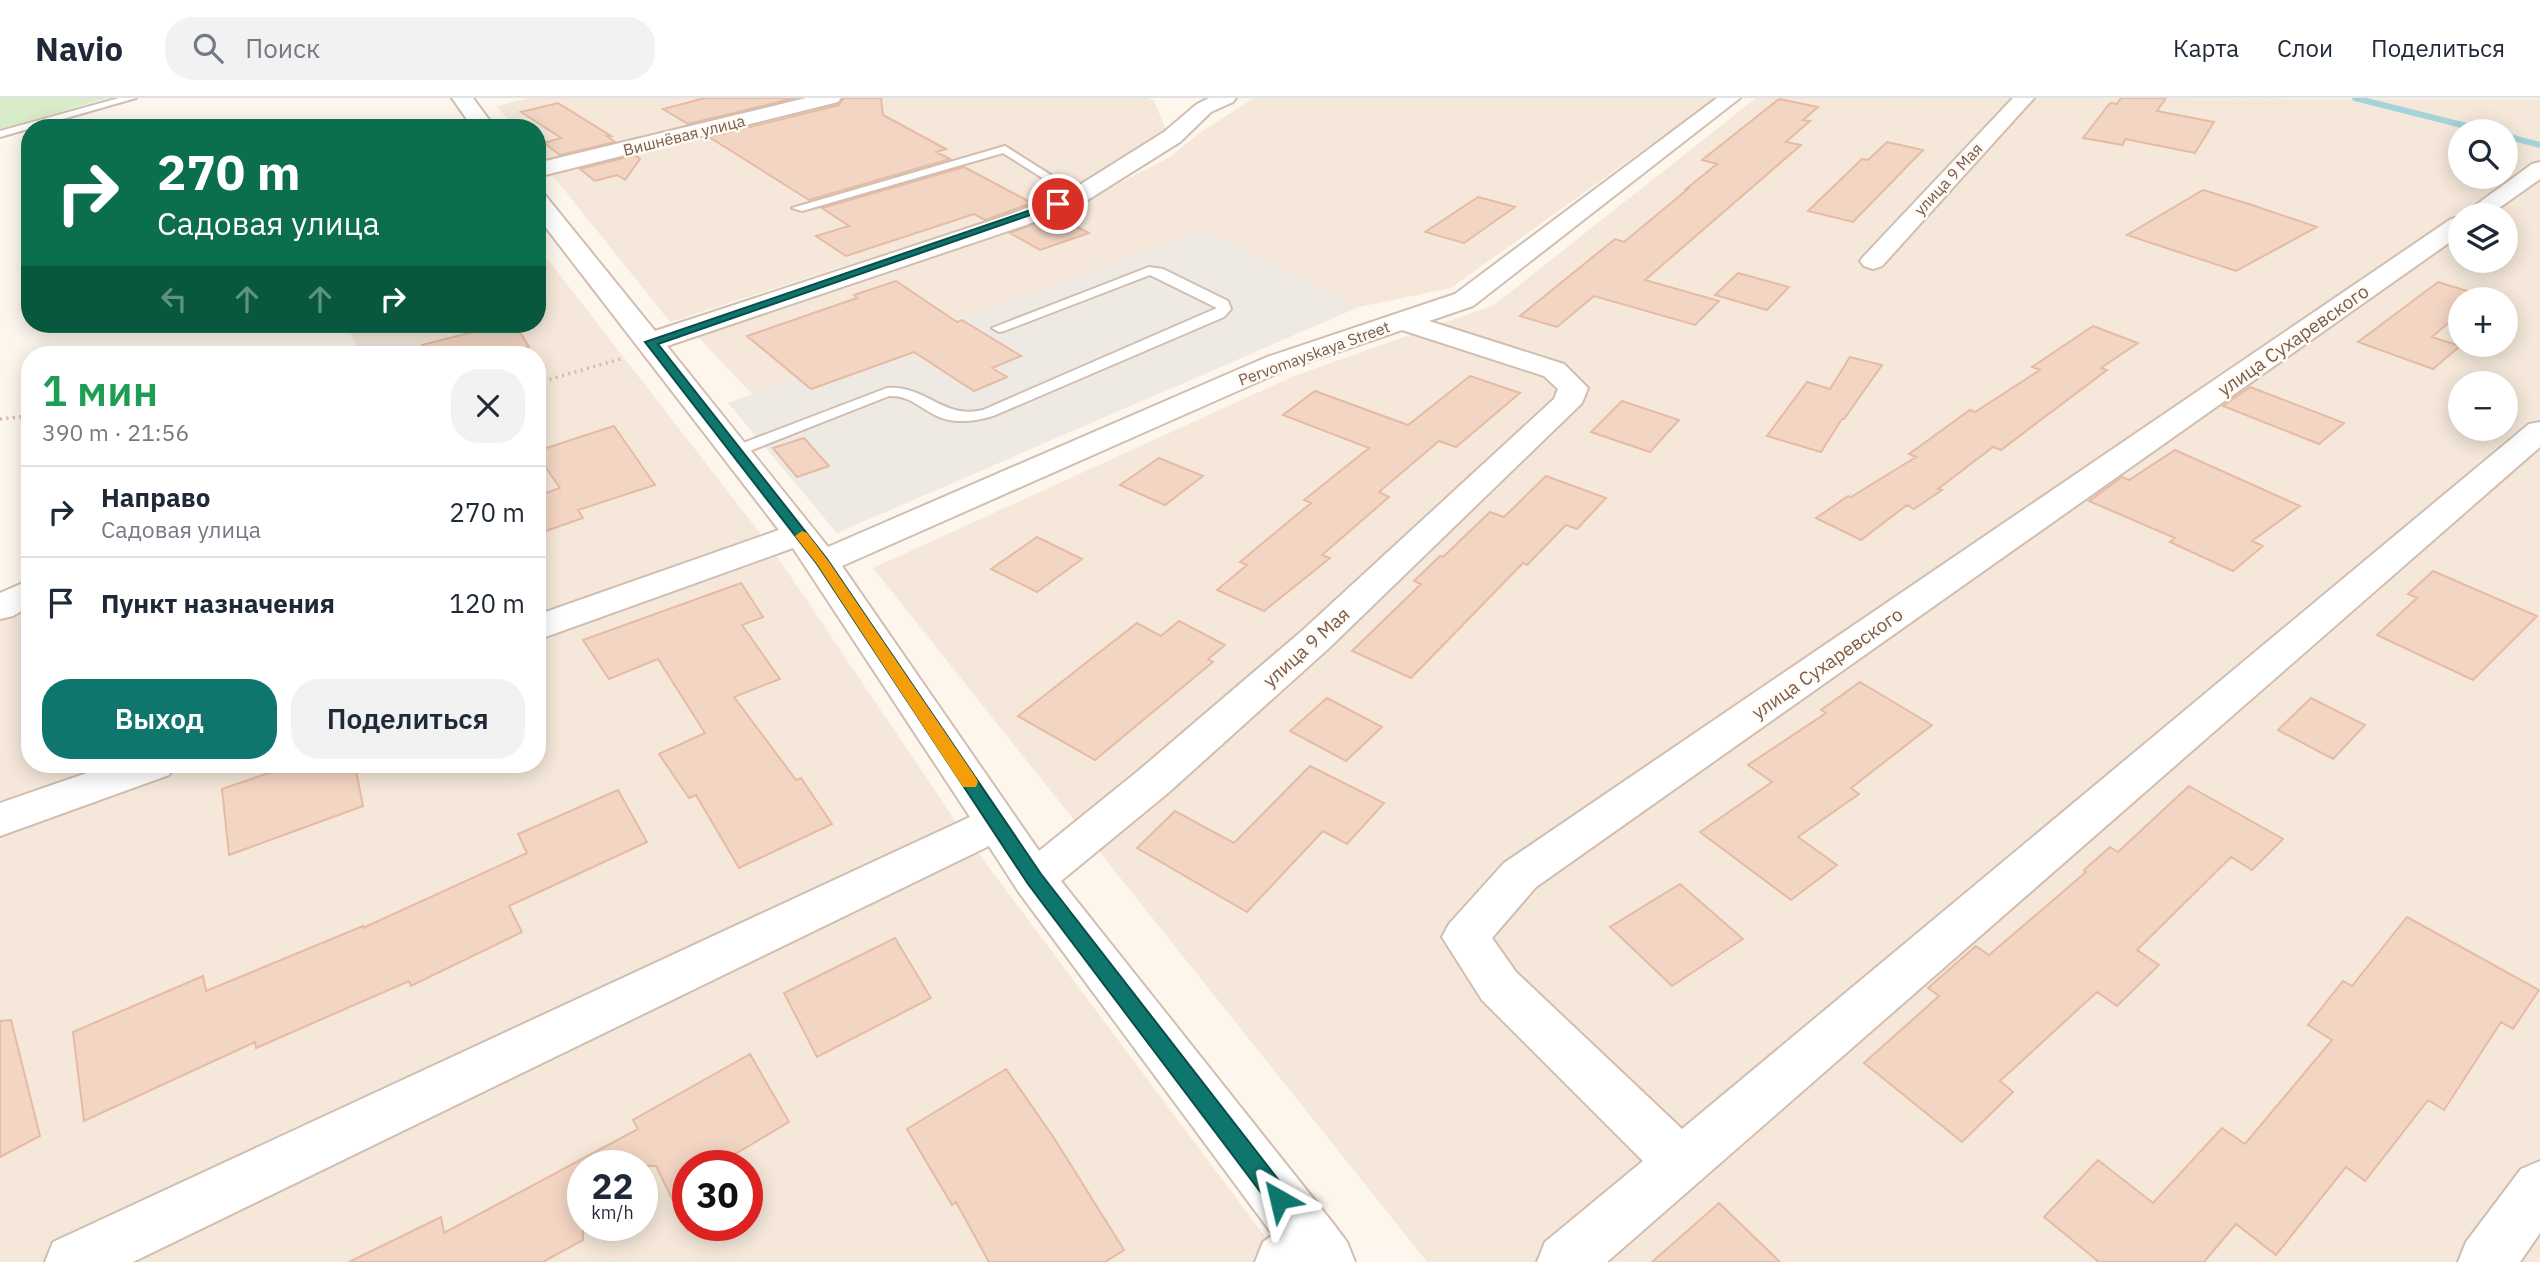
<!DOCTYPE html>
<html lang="ru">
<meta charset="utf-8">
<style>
body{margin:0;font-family:"IBM Plex Sans",sans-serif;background:#f2f2f3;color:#1f2937;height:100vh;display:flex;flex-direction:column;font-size:26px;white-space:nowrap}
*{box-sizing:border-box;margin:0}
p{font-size:23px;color:#747a83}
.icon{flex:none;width:38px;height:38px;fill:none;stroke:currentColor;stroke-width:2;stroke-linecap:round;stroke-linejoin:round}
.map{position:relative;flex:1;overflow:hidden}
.side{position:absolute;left:21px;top:248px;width:525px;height:427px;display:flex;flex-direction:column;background:#fff;border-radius:28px;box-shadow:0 4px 18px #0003}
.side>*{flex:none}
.guide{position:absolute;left:21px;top:21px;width:525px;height:214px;border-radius:28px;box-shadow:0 4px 18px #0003;background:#0b6e4f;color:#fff;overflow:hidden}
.fabs{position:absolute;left:2448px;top:21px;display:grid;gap:14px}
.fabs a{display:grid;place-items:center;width:70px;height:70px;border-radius:50%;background:#fff;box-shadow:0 4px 18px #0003;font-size:35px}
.speed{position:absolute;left:567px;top:1052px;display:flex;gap:14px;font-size:35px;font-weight:700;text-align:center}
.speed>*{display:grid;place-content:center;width:91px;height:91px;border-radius:50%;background:#fff;box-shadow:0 4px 18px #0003;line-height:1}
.speed small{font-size:18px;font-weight:400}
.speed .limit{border:10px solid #d22;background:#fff;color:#111}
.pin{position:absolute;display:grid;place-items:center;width:60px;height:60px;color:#fff;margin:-30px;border:4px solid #fff;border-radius:50%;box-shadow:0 2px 7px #0007}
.me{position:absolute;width:77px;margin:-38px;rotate:323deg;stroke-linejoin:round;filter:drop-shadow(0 0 5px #0008)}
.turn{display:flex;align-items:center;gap:24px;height:147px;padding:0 21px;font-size:32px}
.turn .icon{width:91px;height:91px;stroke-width:2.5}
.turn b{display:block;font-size:49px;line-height:60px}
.lanes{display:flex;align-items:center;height:66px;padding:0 21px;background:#0003;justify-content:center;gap:35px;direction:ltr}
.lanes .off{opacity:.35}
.round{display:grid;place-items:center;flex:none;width:74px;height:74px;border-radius:28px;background:#f2f2f3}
.summary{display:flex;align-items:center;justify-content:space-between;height:119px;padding:0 21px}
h1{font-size:42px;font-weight:600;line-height:52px;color:#1e9e55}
.primary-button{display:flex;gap:14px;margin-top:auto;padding:14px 21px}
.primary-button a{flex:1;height:80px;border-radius:28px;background:#0f766e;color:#fff;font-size:28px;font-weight:600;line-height:80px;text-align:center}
.primary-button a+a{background:#f2f2f3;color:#1f2937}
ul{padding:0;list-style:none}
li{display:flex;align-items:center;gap:21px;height:91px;padding:0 21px;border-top:2px solid #e0e1e3}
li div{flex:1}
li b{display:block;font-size:26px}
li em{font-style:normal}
header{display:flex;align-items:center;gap:42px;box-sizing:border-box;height:98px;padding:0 35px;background:#fff;border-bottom:2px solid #e0e1e3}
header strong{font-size:33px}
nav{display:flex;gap:38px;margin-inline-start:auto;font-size:24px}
.search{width:490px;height:63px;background:#f2f2f3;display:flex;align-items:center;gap:18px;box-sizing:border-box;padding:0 24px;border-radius:28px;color:#747a83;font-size:26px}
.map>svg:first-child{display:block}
.residential{fill:#f5e8da;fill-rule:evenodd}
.industrial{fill:#efe9e4}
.green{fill:#d8ecc9}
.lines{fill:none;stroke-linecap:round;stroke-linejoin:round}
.stream{stroke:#a5d3da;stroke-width:6}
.building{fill:#f3d5c3;stroke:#e6bba3;stroke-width:2}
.service-casing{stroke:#d1beb0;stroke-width:4}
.minor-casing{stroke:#d1beb0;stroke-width:4}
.path{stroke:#d9b8a5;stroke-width:3.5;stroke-dasharray:2 4.5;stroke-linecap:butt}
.service{fill:#fff;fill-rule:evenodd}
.minor{fill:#fff;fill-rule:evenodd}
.route{fill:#0f766e;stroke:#0a4d48;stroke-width:2}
.slow{fill:#f59e0b}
.labels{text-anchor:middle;stroke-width:5;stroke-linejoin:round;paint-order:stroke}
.far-street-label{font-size:16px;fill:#7a5c4d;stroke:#fffaf3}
.street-label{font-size:19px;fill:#7a5c4d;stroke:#fffaf3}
</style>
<header>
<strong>Navio</strong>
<div class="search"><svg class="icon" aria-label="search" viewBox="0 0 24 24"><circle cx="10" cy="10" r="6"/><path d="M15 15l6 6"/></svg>Поиск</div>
<nav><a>Карта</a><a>Слои</a><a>Поделиться</a></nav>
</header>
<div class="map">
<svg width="2540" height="1164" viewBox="0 0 2540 1164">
<rect width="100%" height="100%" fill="#fdf6ec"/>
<path class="residential" d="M528,0H1148L1154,3L1167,34L1063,98L670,224L537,58V30H515L497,8Z
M1254,0H1716L1451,190L1359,209L1206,132L752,296L696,237L1081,105L1170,59L1201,34Z
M1756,0L2540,1V1164H1427L873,470L1294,278L1494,207ZM2460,33H2506V79H2460ZM2460,117H2506V163H2460ZM2460,201H2506V247H2460ZM2460,285H2506V331H2460Z
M539,150L770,448L967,740L1284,1164H0V495L30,478V667H537V257H361L346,226H537ZM583,1068H642V1127H583ZM688,1068H747V1127H688Z"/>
<path class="industrial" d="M1206,132L1359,209L837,435L728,305Z"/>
<path class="green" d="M0,0H108L0,31Z"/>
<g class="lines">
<path class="stream" d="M2355,0L2486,33
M2506,38L2540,47"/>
</g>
<path class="building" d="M705,0H795L688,26L663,11Z
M844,0H881L883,17L946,51L936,54L950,61L809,102L709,39L839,7Z
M2121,0H2166L2157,13L2214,24L2195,55L2125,41L2123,47L2083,40L2110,5L2117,6Z
M1779,1L1818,9L1803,22L1810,23L1786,44L1801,47L1645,182L1719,203L1695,227L1594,198L1557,229L1520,218L1615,141L1624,144L1688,91H1686L1717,66L1702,62Z
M558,5L611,38H607L615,44L560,57L544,45L561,40L521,14Z
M1887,44L1923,52L1853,124L1808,113L1862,61L1868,62Z
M635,57L640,61L625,82L617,77L595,83L580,71Z
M964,69L1032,105L985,122L974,116L846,158L816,138L849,128L822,110Z
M2203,92L2252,107L2317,129L2236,173L2127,137Z
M1478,99L1515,109L1464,145L1425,134Z
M1056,118L1089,135L1040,152L1010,135Z
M1738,175L1789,189L1767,212L1715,197Z
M896,183L957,224L962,222L1021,258L992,270L1007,279L974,293L914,254L811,291L747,238L857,200L854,197Z
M2438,184L2483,198L2478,201H2460V215L2432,239L2460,248L2433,271L2358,244Z
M504,226H515L529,249L498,257H423L422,247Z
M2093,228L2138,245L2101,270L2107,272L2001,352L1993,349L1938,391L1942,392L1914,411L1907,407L1861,442L1816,420L1848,398L1851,399L1916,359L1909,356L1970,312L1975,314L2040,272L2032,269Z
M1850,259L1882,267L1844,321H1842L1821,354L1767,338L1807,284L1830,291Z
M1470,278L1520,295L1456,349L1439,343L1379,394L1389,399L1322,457L1330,460L1264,513L1217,492L1247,467L1240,464L1311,405L1304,402L1369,350L1283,317L1315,293L1408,327Z
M2250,289L2344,325L2319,346L2223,308Z
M1622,303L1679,322L1650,354L1591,334Z
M614,328L655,387L578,412L583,420L537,436V398L560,390L537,357V353Z
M804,340L829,368L797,379L773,350Z
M2175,352L2300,408L2252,443L2263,448L2233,473L2170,444L2175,440L2089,403L2122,379L2129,382Z
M1159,360L1203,378L1165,407L1120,387Z
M1546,378L1606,400L1577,431L1566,427L1527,467L1523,465L1411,580L1352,553L1421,486L1414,483L1440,458L1443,459L1490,414L1504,419Z
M1037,439L1082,461L1037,494L991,471Z
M2433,473L2537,518L2473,582L2377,537L2417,500L2408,496Z
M741,485L763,519L742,527L780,581L734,599L796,682L801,680L832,726L739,770L696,697L689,700L659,656L705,635L658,561L609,581L583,542Z
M1179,523L1225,547L1208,561L1213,564L1095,662L1018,618L1137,525L1161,538Z
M1860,584L1932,627L1851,690L1859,696L1798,739L1837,767L1791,802L1700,734L1772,684L1748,667L1826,615L1821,612Z
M1327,600L1382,629L1346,663L1290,633Z
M2311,600L2365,627L2333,661L2278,632Z
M292,667H355L363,708L229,757L222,691Z
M1310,668L1384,705L1347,746L1323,733L1247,814L1137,750L1175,713L1234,745Z
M2189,688L2283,741L2252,772L2231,759L2137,852L2159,867L2117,908L2097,894L2000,983L2013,994L1962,1044L1864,965L1939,898L1928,890L1976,848L1989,857L2086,774L2084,772L2110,749L2118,754Z
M618,692L647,744L509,808L522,834L411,888L409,883L256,950L255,944L84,1023L73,934L203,878L206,893L363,828V830L527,755L518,736Z
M1680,786L1743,841L1672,888L1610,829Z
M2407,819L2539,892L2513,931L2501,924L2444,1012L2428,1002L2365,1083L2346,1069L2276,1157L2236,1126L2204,1164H2099L2044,1119L2098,1062L2153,1105L2222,1030L2245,1046L2332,942L2308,927L2343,883L2352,888Z
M895,840L931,900L817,959L784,895Z
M11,922L40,1038L0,1059V923Z
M750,956L789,1024L715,1068H688V1133L656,1068H583V1142L543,1164H349L441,1119L444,1135L638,1031L633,1022Z
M1006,971L1054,1040L1124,1152L1105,1164H989L956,1104L952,1107L907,1031Z
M1719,1105L1780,1164H1652Z"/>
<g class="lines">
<defs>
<path id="service" d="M119,0H136L0,39V33Z
M1005,48L1084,98L1074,100L1003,55L802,113L792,110Z
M1149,169L1163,171L1228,203L1231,211L1224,219L993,318C975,323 958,326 939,319C921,311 910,297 889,298L742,356H730L728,353L730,350L887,290C926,287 943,322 983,312L1217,210L1150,177L1004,233L999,234L992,230Z"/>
<path id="minor" d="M452,0H473L495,30H473Z
M806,0H841L838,4L537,79V65Z
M1209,0H1236L1233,4L1211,14L1180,44L1086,103L1026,127L667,248L828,449L1267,259L1455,196L1717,0H1740L1473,208L1429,223L1564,266L1588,290L1582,305L1329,550L1168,695L1061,783L1332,1124L1347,1144L1355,1164H1255L1263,1144L1273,1137L1018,793L989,748L133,1164H45L53,1144L970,719L793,450L537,542V517L779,432L537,118V95L545,97L655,233L1008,117L1070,93L1164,34L1197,6ZM1402,232L1544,278L1558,291L1554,301L1303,532L1138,673L1039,753L842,468L1287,271Z
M2013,0H2034L1882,168L1873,171L1864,168L1860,163L1864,158Z
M2540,64V81L2489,117H2462L2532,66Z
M2460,119V137L1536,789L1492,840L1516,874L1682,1031L2529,326L2540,324V349L1607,1164H1537L1545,1144L1643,1063L1482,902L1442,839L1449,826L1504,765L2451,121Z
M30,482V508L13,518L0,521V495Z
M110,667H175L169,677L0,738V705Z
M2540,1063V1135L2520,1164H2458L2466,1144L2521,1071Z"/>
</defs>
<use href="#service" class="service-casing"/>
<use href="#minor" class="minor-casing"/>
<path class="path" d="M537,285L624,260
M0,321L30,318"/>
<use href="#service" class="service"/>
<use href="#minor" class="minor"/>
</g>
<path class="route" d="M1054,104L1062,106L658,246L827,461L1041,776L1287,1093L1290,1101L1287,1108L1279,1111L1271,1108L1028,786L817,466L645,244Z"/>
<path class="slow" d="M802,433L807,435L829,464L976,680L978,684L976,689H963L817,466L795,438Z"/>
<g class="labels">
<g class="far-street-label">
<text transform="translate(684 37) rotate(-14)" y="6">Вишнёвая улица</text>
<text transform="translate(1948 81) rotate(-47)" y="6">улица 9 Мая</text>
<text transform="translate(1314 255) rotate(-20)" y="6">Pervomayskaya Street</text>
</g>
<g class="street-label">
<text transform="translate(2293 242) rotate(-35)" y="7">улица Сухаревского</text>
<text transform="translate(1306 549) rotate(-42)" y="7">улица 9 Мая</text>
<text transform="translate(1827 565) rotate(-35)" y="7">улица Сухаревского</text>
</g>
</g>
</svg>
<div class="fabs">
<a><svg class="icon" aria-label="search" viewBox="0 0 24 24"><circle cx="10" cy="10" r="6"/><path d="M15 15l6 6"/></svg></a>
<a><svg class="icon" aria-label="layers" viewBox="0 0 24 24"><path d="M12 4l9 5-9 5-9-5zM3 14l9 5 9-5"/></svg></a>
<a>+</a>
<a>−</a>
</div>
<div class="speed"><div>22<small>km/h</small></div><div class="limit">30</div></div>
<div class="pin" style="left:1058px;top:106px;background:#d93025"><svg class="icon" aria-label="arrive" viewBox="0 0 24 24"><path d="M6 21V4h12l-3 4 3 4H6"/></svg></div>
<svg class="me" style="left:1279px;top:1101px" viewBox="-20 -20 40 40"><path d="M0-17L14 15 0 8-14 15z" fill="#0f766e" stroke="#fff" stroke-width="4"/></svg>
<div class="guide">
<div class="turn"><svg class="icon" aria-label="right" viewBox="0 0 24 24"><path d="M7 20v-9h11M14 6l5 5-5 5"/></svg><div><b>270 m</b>Садовая улица</div></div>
<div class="lanes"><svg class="icon off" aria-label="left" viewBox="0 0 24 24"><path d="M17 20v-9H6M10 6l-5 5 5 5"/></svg><svg class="icon off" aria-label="ahead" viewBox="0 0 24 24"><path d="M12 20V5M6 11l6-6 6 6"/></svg><svg class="icon off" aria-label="ahead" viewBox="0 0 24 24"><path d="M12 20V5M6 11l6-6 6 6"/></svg><svg class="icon" aria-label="right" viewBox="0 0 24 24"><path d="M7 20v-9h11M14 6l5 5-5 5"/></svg></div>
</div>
<section class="side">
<div class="summary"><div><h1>1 мин</h1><p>390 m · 21:56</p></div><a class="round"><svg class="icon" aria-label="close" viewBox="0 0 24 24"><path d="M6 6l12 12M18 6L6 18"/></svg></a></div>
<ul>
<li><svg class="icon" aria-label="right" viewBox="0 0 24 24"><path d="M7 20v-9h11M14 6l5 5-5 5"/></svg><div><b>Направо</b><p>Садовая улица</p></div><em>270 m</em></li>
<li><svg class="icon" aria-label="arrive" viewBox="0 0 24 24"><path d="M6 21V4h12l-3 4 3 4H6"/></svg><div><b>Пункт назначения</b></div><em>120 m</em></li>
</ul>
<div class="primary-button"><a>Выход</a><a>Поделиться</a></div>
</section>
</div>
